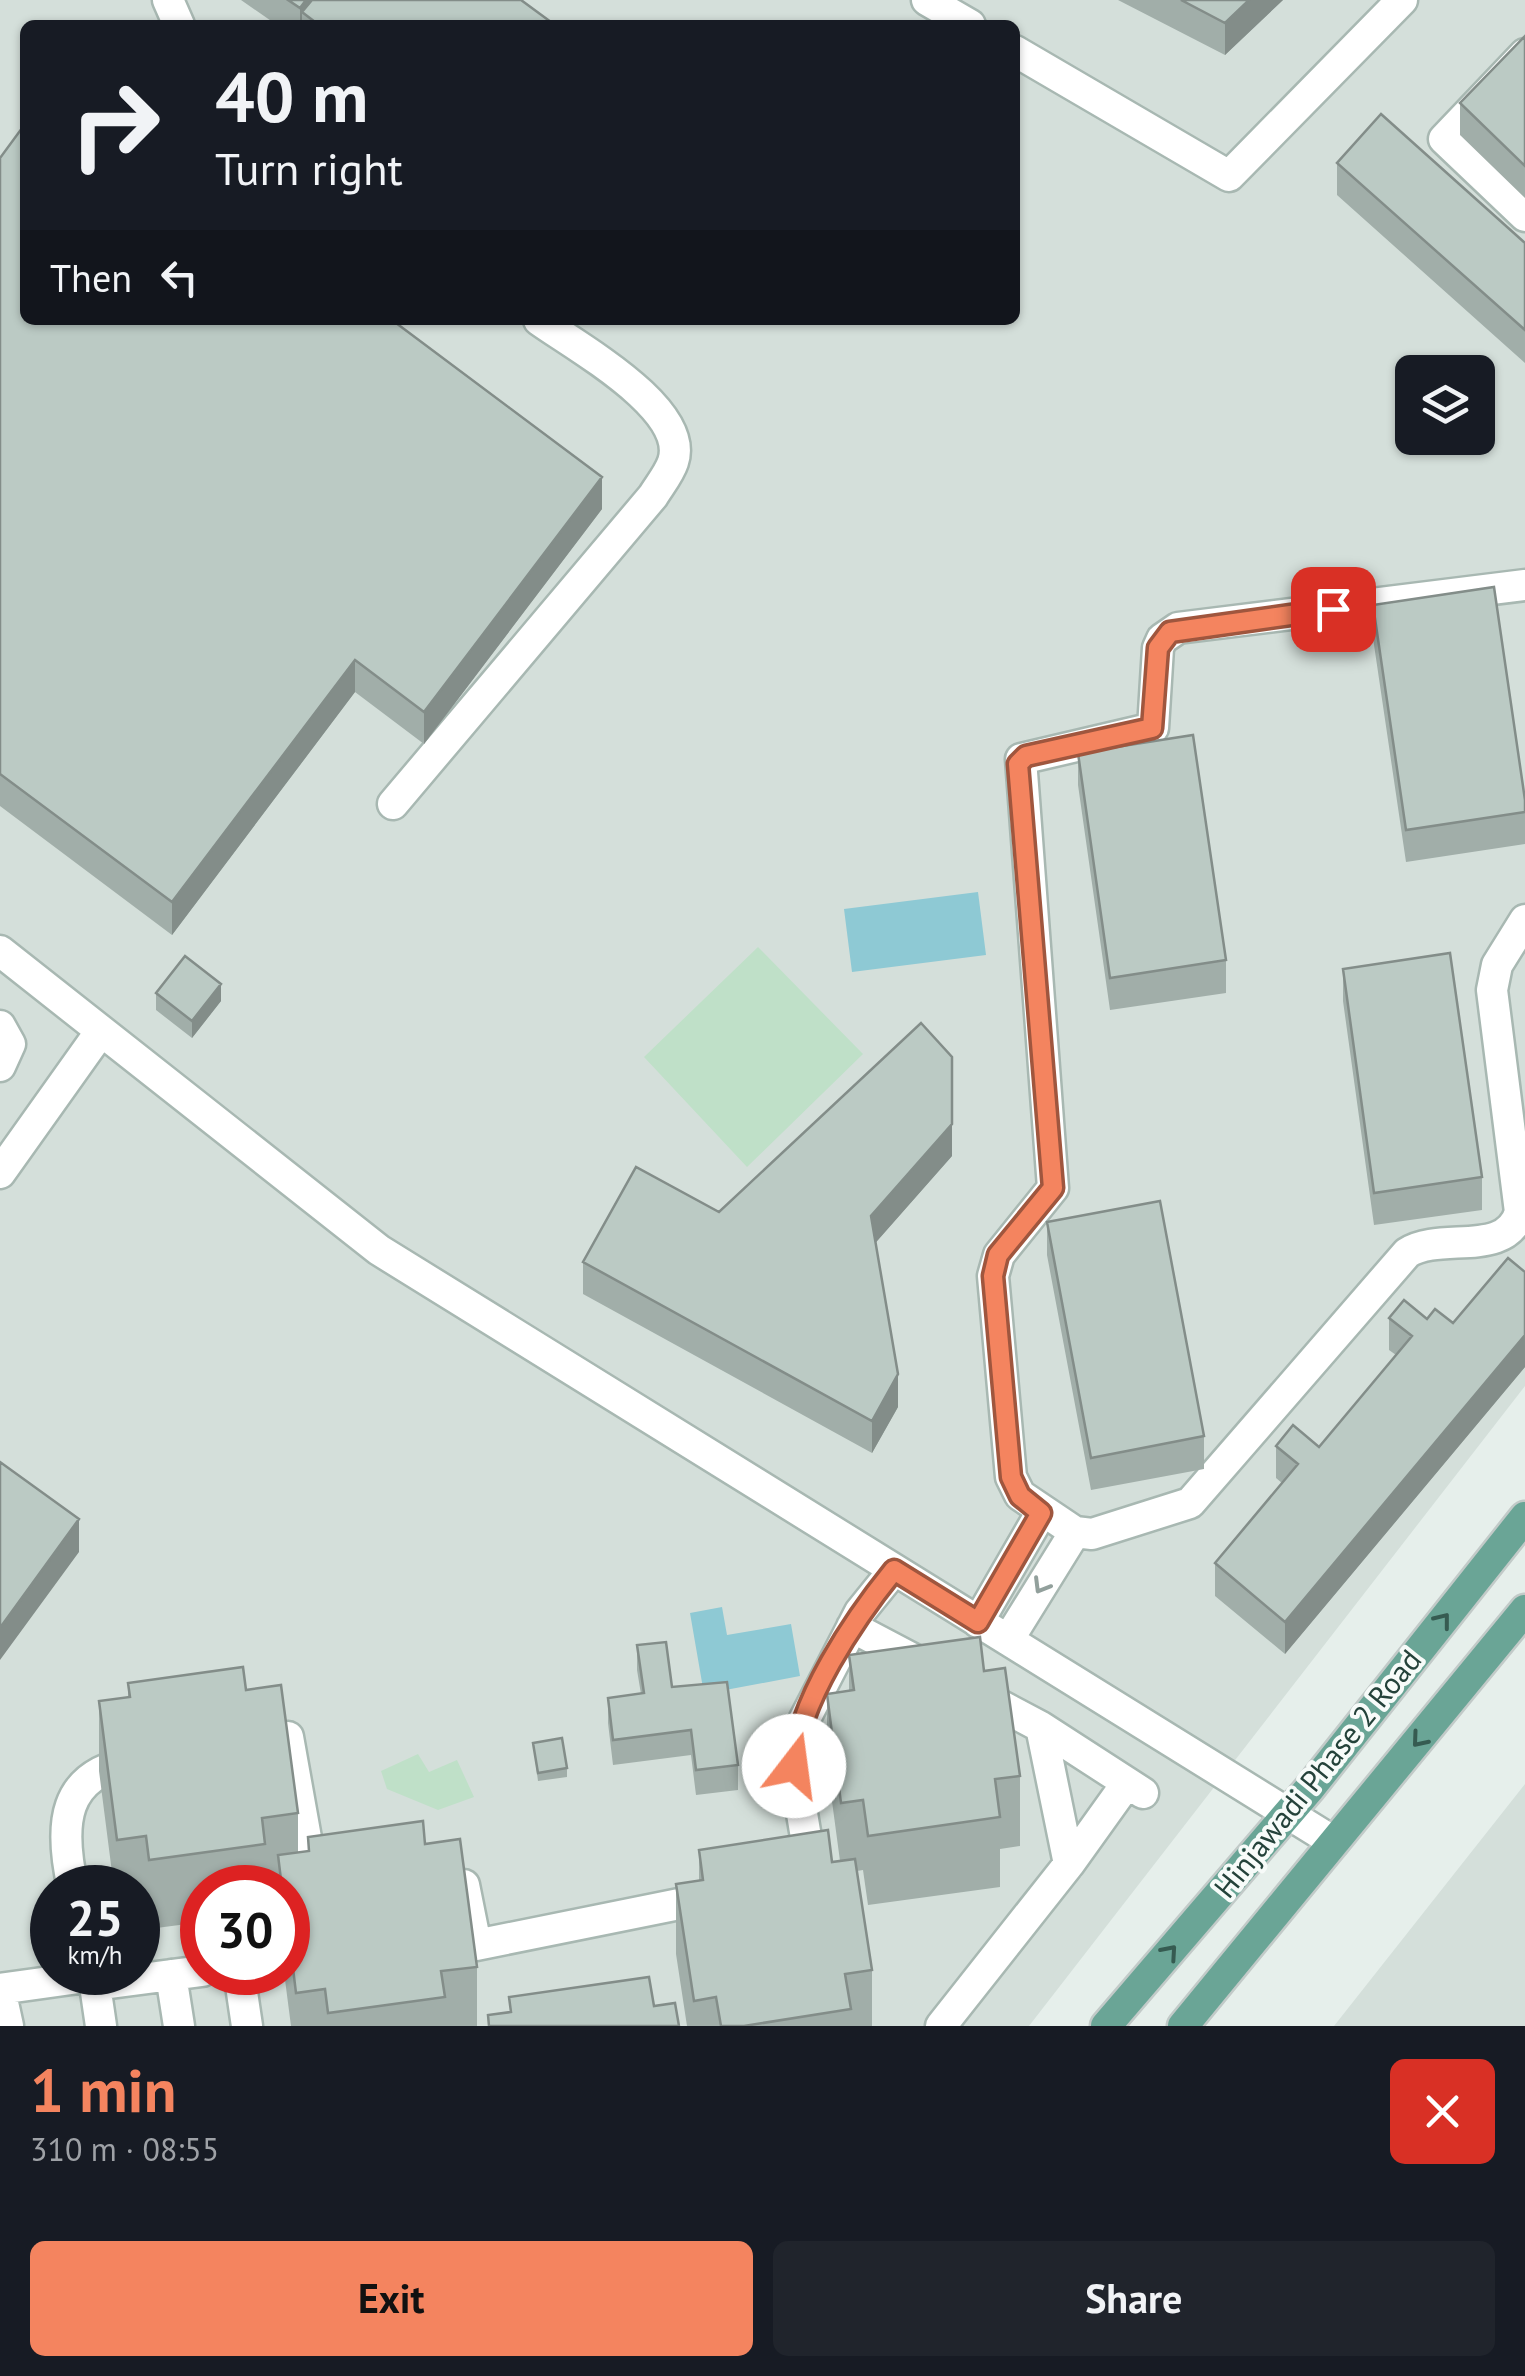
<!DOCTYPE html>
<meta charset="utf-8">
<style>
body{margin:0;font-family:"PT Sans",sans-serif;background:#20242c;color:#f1f3f6;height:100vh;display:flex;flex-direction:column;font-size:38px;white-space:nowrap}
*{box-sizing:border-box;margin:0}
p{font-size:32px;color:#9ea1a6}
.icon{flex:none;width:55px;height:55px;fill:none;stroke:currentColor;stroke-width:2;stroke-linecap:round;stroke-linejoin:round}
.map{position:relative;height:2026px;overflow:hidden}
.side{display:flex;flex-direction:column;background:#171b24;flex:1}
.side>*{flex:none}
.guide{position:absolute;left:20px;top:20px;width:1000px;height:305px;border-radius:15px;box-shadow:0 2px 8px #0004;background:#171b24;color:#f1f3f6;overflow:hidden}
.buttons{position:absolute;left:1395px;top:355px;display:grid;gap:20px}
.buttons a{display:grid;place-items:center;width:100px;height:100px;border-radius:15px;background:#171b24;box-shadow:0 2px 8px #0004;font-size:50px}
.speed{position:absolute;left:30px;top:1865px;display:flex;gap:20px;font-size:50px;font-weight:700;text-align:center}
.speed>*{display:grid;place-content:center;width:130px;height:130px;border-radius:50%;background:#171b24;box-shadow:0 2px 8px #0004;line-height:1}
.speed small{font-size:25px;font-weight:400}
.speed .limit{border:15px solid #d22;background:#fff;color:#111}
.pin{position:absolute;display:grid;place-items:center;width:85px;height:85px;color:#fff;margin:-42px;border-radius:20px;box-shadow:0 5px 15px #0006}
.me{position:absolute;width:110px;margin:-55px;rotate:15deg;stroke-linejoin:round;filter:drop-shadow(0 0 8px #0008)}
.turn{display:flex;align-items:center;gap:35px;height:210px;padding:0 30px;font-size:45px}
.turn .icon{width:130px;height:130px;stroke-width:2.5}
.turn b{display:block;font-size:70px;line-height:85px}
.then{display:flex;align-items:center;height:95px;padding:0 30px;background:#0003;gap:20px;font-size:38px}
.round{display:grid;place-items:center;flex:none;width:105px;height:105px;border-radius:15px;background:#20242c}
.head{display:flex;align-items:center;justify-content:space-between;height:170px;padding:0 30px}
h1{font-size:60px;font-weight:800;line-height:75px;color:#f4845f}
.primary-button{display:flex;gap:20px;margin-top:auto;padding:20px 30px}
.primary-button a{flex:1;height:115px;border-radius:15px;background:#f4845f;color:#111;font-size:40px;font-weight:800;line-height:115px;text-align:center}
.primary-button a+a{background:#20242c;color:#f1f3f6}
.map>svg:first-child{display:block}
.built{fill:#d4dfda;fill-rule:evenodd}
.green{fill:#bfe0c8}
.water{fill:#8ec9d4}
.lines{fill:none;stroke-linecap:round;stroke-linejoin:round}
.minor-casing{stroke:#a8b8b2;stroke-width:35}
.major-casing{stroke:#c2cac8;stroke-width:35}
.minor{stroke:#fff;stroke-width:30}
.major{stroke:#6aa596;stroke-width:30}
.wall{fill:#a1aea9}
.shaded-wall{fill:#838d89}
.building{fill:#bbcac4;stroke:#838d89;stroke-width:2.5}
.oneway{stroke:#92a09c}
.oneway2{stroke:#365b51}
.route-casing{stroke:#9f563e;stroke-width:25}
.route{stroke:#f4845f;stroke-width:18}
.labels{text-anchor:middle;stroke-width:8;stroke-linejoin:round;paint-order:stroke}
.street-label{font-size:30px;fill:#24423a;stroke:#f7fbf9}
</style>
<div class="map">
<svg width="1525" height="2026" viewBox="0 0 1525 2026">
<rect width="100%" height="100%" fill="#e6efeb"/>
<path class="built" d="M0,0H1525V1386L1029,2026H0ZM25,25H1015V320H25ZM1412,372H1478V438H1412ZM52,1888H138V1972H52ZM202,1888H288V1972H202Z
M1525,1784V2026H1334Z"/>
<path class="green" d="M758,947L863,1054L747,1167L644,1057Z
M418,1754L429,1772L457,1760L474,1797L438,1810L387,1789L381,1771Z"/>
<path class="water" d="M978,892L986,955L852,972L844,909Z
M722,1607L727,1635L791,1624L800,1676L704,1694L690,1613Z"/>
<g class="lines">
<defs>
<path id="minor" d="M168,0L179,25
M927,0L970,25
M1015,51L1229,176L1402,0
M1525,54L1444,139L1525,216
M1525,585L1178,628L1162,639L1158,648L1153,728L1021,759L1053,1188L999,1255L993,1276L1011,1477L1020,1495L1075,1532L1092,1534L1190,1503L1407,1253C1441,1231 1506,1259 1520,1212L1492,990L1497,965L1525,920
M393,804L653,496C659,486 669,474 673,462C691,409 575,346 539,320
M0,951L379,1250L1334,1842
M0,1026L10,1044L0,1066
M0,1173L101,1031
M978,1622L1041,1513
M852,1627L928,1667
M1008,1640L1075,1532
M977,1693L1041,1727L1069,1864
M1041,1727L1143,1793
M248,1743L288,1737L314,1883
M812,1873L794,1766L795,1738L860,1612L894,1570
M458,1886L464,1885L476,1945L714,1897
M73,1888C59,1826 61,1773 134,1762
M92,1972L95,1985L202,1971
M239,1972L247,2026
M171,1975L179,2026
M95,1985L101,2026
M8,2026L0,1989L93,1976
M941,2026L1069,1864L1127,1783"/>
<path id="major" d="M1106,2026L1310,1788L1525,1517
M1183,2026L1525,1610"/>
</defs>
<use href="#minor" class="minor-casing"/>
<use href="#major" class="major-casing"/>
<use href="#minor" class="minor"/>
<use href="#major" class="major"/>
</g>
<path class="wall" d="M241,0H521L555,25H277Z
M1118,0H1283L1225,55Z
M1525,36V198L1460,135V103Z
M0,158L602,509L424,744L355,692L172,935L0,806Z
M1337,163L1525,243V363L1337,195Z
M1373,605L1525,800V844L1406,862L1373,638Z
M1078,753L1226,960V993L1110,1010L1078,785Z
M1343,969L1482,1177V1210L1374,1225L1343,1001Z
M156,993L221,1001L192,1038L156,1010Z
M952,1156L875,1243L898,1407L872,1453L583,1294V1262L719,1212Z
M1047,1222L1204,1436V1469L1091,1490L1047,1255Z
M1525,1272V1367L1285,1654L1215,1596V1563L1282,1483L1276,1478V1446L1319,1447L1396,1355L1389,1350V1318L1427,1319L1453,1323Z
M637,1645L738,1765V1790L696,1795L691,1755L613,1765L608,1723V1698L641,1694L637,1670Z
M849,1655L984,1671L1020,1776V1846L1000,1849V1887L868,1905L863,1870L857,1871L872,1970V2026H687L676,1954V1884L699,1880V1850L832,1862L840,1861L827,1764V1694L849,1691Z
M128,1683L246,1690L298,1813V1852L308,1851V1837L425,1844L477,1967V2026H291L284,1972H288V1888H278V1886L265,1888H202V1922L149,1929L146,1906L138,1907V1888H114L99,1771V1701L128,1697Z
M533,1743L567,1768V1777L538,1781Z"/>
<path class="shaded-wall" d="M306,0H328L302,12V25H300V8Z
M1249,0H1283L1225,55V23Z
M602,477V509L424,744V712Z
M355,660V692L172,935V902Z
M221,984V1001L192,1038V1021Z
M952,1124V1156L871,1248V1216Z
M1525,1335V1367L1285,1654V1622Z
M898,1374V1407L872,1453V1421Z
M79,1519V1552L0,1660V1628Z"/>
<path class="building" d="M288,0H306L300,8Z
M312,0H521L555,25H319L302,12Z
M1181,0H1249L1225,23Z
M1525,36V166L1460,103Z
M1381,114L1525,243V330L1337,163Z
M25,124V320H392L602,477L424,712L355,660L172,902L0,774V158Z
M1494,587L1525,800V812L1406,830L1373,605Z
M1193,735L1226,960L1110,978L1078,753Z
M1450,953L1482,1177L1374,1193L1343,969Z
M185,956L221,984L192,1021L156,993Z
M921,1023L952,1057V1124L871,1216L898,1374L872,1421L583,1262L636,1167L719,1212Z
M1160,1201L1204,1436L1091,1458L1047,1222Z
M1508,1258L1525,1272V1335L1285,1622L1215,1563L1298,1464L1276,1446L1293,1425L1319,1447L1412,1336L1389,1318L1404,1300L1427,1319L1435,1309L1453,1323Z
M0,1462L79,1519L0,1628Z
M980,1637L984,1671L1005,1668L1020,1776L995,1779L1000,1817L868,1836L863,1800L841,1803L827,1694L854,1690L849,1655Z
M666,1642L672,1687L727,1682L738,1765L696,1770L691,1730L613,1740L608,1698L644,1693L637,1645Z
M243,1667L246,1690L281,1685L298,1813L262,1818L265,1844L149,1860L146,1836L117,1840L99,1701L130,1697L128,1683Z
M562,1738L567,1768L538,1773L533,1743Z
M423,1821L425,1844L460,1839L477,1967L441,1971L445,1997L328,2013L325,1989L296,1993L288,1927V1888H282L278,1855L309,1851L308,1837Z
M828,1830L832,1862L855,1859L872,1970L845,1974L851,2009L744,2026H721L716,1997L694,2001L676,1884L703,1880L699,1850Z
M649,1977L654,2006L675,2003L679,2026H489L488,2015L511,2012L509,1997Z"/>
<defs><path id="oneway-chevron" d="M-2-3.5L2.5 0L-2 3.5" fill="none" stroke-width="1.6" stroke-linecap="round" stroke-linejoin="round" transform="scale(2.5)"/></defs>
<use class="oneway" href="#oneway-chevron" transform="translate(1041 1586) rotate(121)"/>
<g class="oneway2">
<use href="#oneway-chevron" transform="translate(1443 1620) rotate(-52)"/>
<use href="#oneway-chevron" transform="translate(1419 1740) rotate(130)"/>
<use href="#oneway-chevron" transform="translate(1170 1952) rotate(-49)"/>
</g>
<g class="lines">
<defs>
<path id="route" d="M794,1766C797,1703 855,1618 894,1570L978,1622L1041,1513L1020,1496L1011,1477L993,1276L998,1255L1053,1188L1018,764L1026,756L1152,728L1158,648L1170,632L1333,609"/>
</defs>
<use href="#route" class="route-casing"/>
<use href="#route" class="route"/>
</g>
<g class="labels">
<g class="street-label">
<text transform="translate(1318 1774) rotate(-51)" y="10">Hinjawadi Phase 2 Road</text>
</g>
</g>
</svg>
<div class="buttons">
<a><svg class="icon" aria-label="layers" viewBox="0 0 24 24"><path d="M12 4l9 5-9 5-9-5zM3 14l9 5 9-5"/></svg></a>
</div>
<div class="speed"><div>25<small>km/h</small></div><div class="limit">30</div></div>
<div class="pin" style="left:1333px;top:609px;background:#d93025"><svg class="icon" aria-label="arrive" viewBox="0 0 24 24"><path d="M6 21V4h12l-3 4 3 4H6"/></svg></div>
<svg class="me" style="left:794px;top:1766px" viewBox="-20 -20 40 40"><circle r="19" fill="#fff"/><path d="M0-13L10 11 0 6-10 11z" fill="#f4845f"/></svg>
<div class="guide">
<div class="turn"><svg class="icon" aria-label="right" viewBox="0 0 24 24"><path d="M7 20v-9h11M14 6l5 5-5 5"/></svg><div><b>40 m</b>Turn right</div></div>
<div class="then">Then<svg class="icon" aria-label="left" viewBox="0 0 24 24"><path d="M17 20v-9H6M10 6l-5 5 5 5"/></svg></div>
</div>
</div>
<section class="side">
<div class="head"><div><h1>1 min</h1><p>310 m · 08:55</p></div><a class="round" style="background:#d93025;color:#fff"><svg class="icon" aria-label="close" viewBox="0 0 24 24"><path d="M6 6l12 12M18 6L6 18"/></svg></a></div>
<div class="primary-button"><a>Exit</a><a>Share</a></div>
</section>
